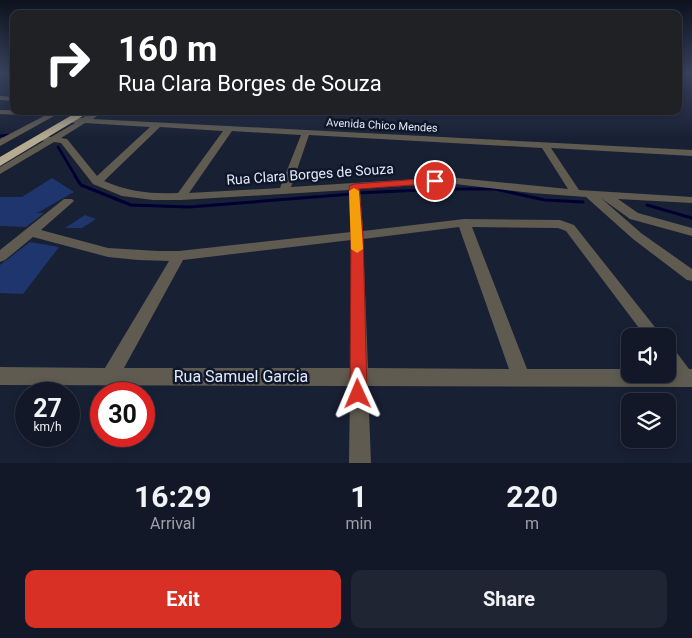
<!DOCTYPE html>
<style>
body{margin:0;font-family:Roboto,sans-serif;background:#1f2533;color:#f1f3f6;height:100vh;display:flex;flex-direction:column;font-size:19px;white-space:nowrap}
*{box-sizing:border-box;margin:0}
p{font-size:16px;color:#9ca0a7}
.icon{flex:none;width:28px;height:28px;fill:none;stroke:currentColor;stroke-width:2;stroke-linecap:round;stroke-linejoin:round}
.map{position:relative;height:463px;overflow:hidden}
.panel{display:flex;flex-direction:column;background:#121827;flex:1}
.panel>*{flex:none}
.hud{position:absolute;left:10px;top:10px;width:672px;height:105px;border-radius:10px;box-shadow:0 2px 8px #0003,0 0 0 1px #313744;background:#202124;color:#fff;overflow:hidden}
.tools{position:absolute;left:621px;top:328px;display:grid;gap:10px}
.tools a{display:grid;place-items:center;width:55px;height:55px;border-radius:10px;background:#121827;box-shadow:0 2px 8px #0003,0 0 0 1px #313744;font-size:25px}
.speed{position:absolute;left:15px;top:382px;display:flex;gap:10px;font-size:25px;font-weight:700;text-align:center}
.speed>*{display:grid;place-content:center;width:65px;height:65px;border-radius:50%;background:#121827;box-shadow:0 2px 8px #0003,0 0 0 1px #313744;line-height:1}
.speed small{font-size:12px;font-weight:400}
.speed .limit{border:8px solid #d22;background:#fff;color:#111}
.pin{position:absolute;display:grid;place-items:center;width:42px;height:42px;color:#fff;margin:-21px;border:2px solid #fff;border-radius:50%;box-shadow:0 1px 5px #0007}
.me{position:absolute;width:55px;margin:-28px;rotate:359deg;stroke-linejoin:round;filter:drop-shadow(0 0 4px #0008)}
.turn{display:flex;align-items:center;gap:18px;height:105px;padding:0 25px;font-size:22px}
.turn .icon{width:65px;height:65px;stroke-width:2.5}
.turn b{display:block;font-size:35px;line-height:42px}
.eta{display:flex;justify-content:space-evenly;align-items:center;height:85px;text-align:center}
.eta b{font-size:30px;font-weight:700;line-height:35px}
.action{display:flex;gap:10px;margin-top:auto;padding:10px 25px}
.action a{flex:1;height:58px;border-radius:10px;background:#d93025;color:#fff;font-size:20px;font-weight:700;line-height:58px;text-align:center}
.action a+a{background:#1f2533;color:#f1f3f6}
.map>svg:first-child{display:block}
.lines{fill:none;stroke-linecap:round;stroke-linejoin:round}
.stream-far1{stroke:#010033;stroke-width:2.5}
.stream{stroke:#010033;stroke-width:3}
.building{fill:#1f356d}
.minor{fill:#5f5b50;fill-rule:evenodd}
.highway{fill:#b5ab90;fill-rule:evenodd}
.route{fill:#d93025;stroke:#8d1f18}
.slow{fill:#f59e0b}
.labels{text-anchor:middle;stroke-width:5;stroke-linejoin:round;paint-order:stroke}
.far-street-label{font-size:11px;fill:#e3eaf7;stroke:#0f172a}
.street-label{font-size:14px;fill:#e3eaf7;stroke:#0f172a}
.near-street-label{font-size:16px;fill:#e3eaf7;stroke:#0f172a}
</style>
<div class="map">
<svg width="692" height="463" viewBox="0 0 692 463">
<rect width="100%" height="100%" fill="#182034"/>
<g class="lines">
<path class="stream-far1" d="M0,136L8,135
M58,147L76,177"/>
<path class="stream" d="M75,176L81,185L131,205L189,207L352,194
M358,193L442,189H495L545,200L583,202
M647,205L692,218"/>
</g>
<path class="building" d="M52,178L74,192L37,213H44L26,227L0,226V197H22Z
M85,215L96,219L82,228H65Z
M30,242L59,247L23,294L0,293V265Z"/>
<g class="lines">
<path class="minor" d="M679,73H692V74L679,77Z
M0,96L14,97V101L0,100Z
M0,110L63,111L0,146V139L44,116L0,114Z
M94,111H104L93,119L692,150V156L551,148L579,190L692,197V203L618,199L638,213L692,228V236L630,219L601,198L641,233L692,269V281L687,280L633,239L586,197L532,193L447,183L360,189L363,231L464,219L560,220L574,225L662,336H645L566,231L558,228L472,227L527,369H630V374H668V347L674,349L689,369H692V387L368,386L371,463H349L350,386L0,385V367L105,368L169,261L138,260L108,257L33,237L5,260L0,262V250L64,199H72L74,201L41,230L108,248L158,251H179L351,232L349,190L181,200H153L122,196L93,184L61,143L54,142L0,174V167L44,141L39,140V136L51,137L75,123L68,122V118H82ZM85,123L150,127L97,176L67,139L61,138ZM160,127L223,131L178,193C150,194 130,192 104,181ZM232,131L301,135L280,188L189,193ZM309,135L542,148L568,189L447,177L291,187ZM459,227L509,369L368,368L363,239ZM351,240L350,368H124L183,260Z
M626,111H666L662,113H630Z"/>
<path class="highway" d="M79,111H91L0,166V157Z"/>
</g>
<linearGradient id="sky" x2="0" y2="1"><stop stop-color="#0d121d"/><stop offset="0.53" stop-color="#37425c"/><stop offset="1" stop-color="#37425c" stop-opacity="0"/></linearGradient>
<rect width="692" height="138" fill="url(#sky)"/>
<path class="route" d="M435,178L440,181L438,183L359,189L363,234L367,394L364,400L358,403L352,400L350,394L351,234L349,186L354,184Z"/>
<path class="slow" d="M354,188L359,191L363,249L357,253L351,249L349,191Z"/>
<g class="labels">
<g class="far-street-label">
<text transform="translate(382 125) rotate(3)" y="4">Avenida Chico Mendes</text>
</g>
<g class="street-label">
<text transform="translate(310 174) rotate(-4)" y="5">Rua Clara Borges de Souza</text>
</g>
<g class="near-street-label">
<text x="241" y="382">Rua Samuel Garcia</text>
</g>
</g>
</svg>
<div class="tools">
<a><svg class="icon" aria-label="sound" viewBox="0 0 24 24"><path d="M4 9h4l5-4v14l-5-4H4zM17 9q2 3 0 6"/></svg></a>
<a><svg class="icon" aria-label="layers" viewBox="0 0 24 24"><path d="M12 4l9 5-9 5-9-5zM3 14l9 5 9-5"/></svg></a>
</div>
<div class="speed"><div>27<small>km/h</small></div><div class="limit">30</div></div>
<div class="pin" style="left:435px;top:181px;background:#d93025"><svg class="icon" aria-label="arrive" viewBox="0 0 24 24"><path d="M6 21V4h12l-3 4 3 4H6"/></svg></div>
<svg class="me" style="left:358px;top:394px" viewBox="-20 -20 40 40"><path d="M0-17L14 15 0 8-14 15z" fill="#d93025" stroke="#fff" stroke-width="4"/></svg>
<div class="hud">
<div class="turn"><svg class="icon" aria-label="right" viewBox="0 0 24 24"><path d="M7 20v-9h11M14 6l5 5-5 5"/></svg><div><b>160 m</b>Rua Clara Borges de Souza</div></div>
</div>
</div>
<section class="panel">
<div class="eta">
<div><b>16:29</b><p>Arrival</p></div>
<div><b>1</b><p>min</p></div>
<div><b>220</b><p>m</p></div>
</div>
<div class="action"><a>Exit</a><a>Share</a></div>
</section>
